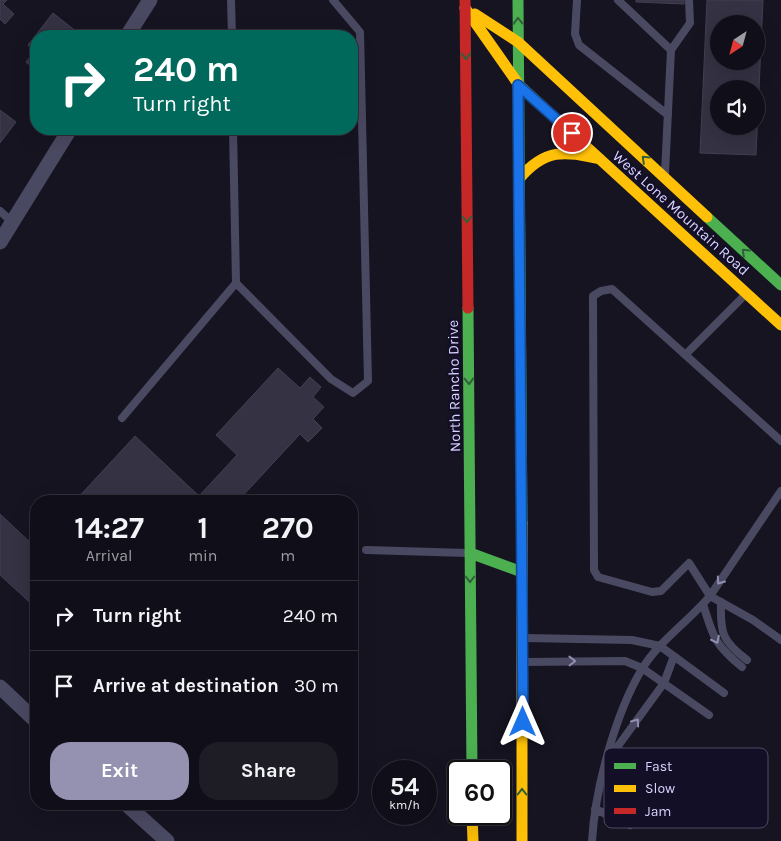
<!DOCTYPE html>
<style>
body{margin:0;font-family:Karla,sans-serif;background:#1e1d26;color:#f1f3f6;height:100vh;display:flex;flex-direction:column;font-size:19px;white-space:nowrap}
*{box-sizing:border-box;margin:0}
p{font-size:16px;color:#9c9ca2}
.icon{flex:none;width:28px;height:28px;fill:none;stroke:currentColor;stroke-width:2;stroke-linecap:round;stroke-linejoin:round}
.map{position:relative;flex:1;overflow:hidden}
.sheet{position:absolute;left:30px;top:495px;width:328px;height:315px;display:flex;flex-direction:column;background:#100f19;border-radius:20px;box-shadow:0 5px 20px #0002,0 0 0 1px #302f38}
.sheet>*{flex:none}
.hud{position:absolute;left:30px;top:30px;width:328px;height:105px;border-radius:20px;box-shadow:0 5px 20px #0002,0 0 0 1px #302f38;background:#00695c;color:#fff;overflow:hidden}
.needle{width:32px;rotate:216deg}
.fabs{position:absolute;left:710px;top:15px;display:grid;gap:10px}
.fabs a{display:grid;place-items:center;width:55px;height:55px;border-radius:50%;background:#100f19;box-shadow:0 5px 20px #0002,0 0 0 1px #302f38;font-size:25px}
.speed{position:absolute;left:372px;top:760px;display:flex;gap:10px;font-size:25px;font-weight:700;text-align:center}
.speed>*{display:grid;place-content:center;width:65px;height:65px;border-radius:50%;background:#100f19;box-shadow:0 5px 20px #0002,0 0 0 1px #302f38;line-height:1}
.speed small{font-size:12px;font-weight:400}
.speed .limit{border:2px solid #111;border-radius:8px;background:#fff;color:#111}
.pin{position:absolute;display:grid;place-items:center;width:42px;height:42px;color:#fff;margin:-21px;border:2px solid #fff;border-radius:50%;box-shadow:0 1px 5px #0007}
.me{position:absolute;width:55px;margin:-28px;rotate:0deg;stroke-linejoin:round;filter:drop-shadow(0 0 4px #0008)}
.turn{display:flex;align-items:center;gap:18px;height:105px;padding:0 20px;font-size:22px}
.turn .icon{width:65px;height:65px;stroke-width:2.5}
.turn b{display:block;font-size:35px;line-height:42px}
.eta{display:flex;justify-content:space-evenly;align-items:center;height:85px;text-align:center}
.eta b{font-size:30px;font-weight:700;line-height:35px}
.primary-button{display:flex;gap:10px;margin-top:auto;padding:10px 20px}
.primary-button a{flex:1;height:58px;border-radius:20px;background:#9591b1;color:#fff;font-size:20px;font-weight:700;line-height:58px;text-align:center}
.primary-button a+a{background:#1e1d26;color:#f1f3f6}
ul{padding:0;list-style:none}
li{display:flex;align-items:center;gap:15px;height:70px;padding:0 20px;border-top:1px solid #302f38}
li div{flex:1}
li b{display:block;font-size:19px}
li em{font-style:normal}
.map>svg:first-child{display:block}
.building{fill:#343243;stroke:#433f54;fill-rule:evenodd}
.lines{fill:none;stroke-linecap:round;stroke-linejoin:round}
.lane{stroke:#4a4962;stroke-width:8}
.street{stroke:#4a4962;stroke-width:15}
.fast{stroke:#4caf50;stroke-width:11}
.slow{stroke:#ffc107;stroke-width:11}
.jam{stroke:#c62828;stroke-width:11}
.oneway{stroke:#305f3b}
.oneway2{stroke:#928eb0}
.route-casing{stroke:#114b97;stroke-width:12}
.route{stroke:#1a73e8;stroke-width:9}
.labels{text-anchor:middle;stroke-width:5;stroke-linejoin:round;paint-order:stroke}
.street-label{font-size:15px;fill:#d9d4ff;stroke:#130f26}
.key{fill:#130f26;stroke:#4e4a67;stroke-width:1}
.key-label{font-size:14px;fill:#d9d4ff}
</style>
<div class="map">
<svg width="781" height="841" viewBox="0 0 781 841">
<rect width="100%" height="100%" fill="#161421"/>
<path class="building" d="M0,0H7L3,4L14,14L5,24L0,19Z
M636,0H684V4L636,2Z
M707,0H763L756,155L700,153ZM719,24H756V61H719ZM719,89H756V126H719Z
M53,13L82,36H36V70L26,62L35,51L28,45Z
M0,110L16,122L0,143Z
M278,368L300,388L310,377L321,387L313,397L324,407L313,419L322,428L308,442L300,434L238,501H75L135,436L199,496L237,455L216,435Z
M0,514L34,546L36,543V608L0,575Z"/>
<g class="lines">
<path class="lane" d="M231,0L232,36
M577,0L575,34L579,45L668,115
M618,0L671,50
M233,129L236,283L331,379L353,393L368,381L360,32L333,0
M665,173L671,50L690,23L689,0
M0,211L12,222
M685,355L746,294
M122,418L236,283
M781,441L612,289L601,291L593,296L594,570L598,577L652,592L661,591L689,563L710,596L781,491
M366,550L467,553
M721,602C720,633 722,641 747,660
M703,604C713,637 715,645 742,667
M525,638L632,640L660,646L724,693
M525,662L625,661L642,668L709,715
M610,757L664,683L674,656
M595,809L630,825
M592,841C595,789 615,714 642,669C659,641 689,621 710,596L753,620L781,640"/>
<path class="street" d="M127,36L150,0
M0,242L70,129
M0,687L36,721
M126,804L167,841"/>
<path class="fast" d="M518,0L522,523
M707,217L781,285
M468,308L472,771
M470,553L522,572"/>
<path class="slow" d="M465,8L519,85L781,325
M475,14L518,42L707,217
M519,179C545,148 564,151 600,159
M522,523V841
M472,814L473,841"/>
<path class="jam" d="M465,0L468,308"/>
</g>
<defs><path id="oneway-chevron" d="M-2-3.5L2.5 0L-2 3.5" fill="none" stroke-width="1.6" stroke-linecap="round" stroke-linejoin="round" transform="scale(1.25)"/></defs>
<g class="oneway">
<use href="#oneway-chevron" transform="translate(518 21) rotate(-91)"/>
<use href="#oneway-chevron" transform="translate(466 56) rotate(89)"/>
<use href="#oneway-chevron" transform="translate(645 159) rotate(-137)"/>
<use href="#oneway-chevron" transform="translate(467 219) rotate(90)"/>
<use href="#oneway-chevron" transform="translate(745 252) rotate(-137)"/>
<use href="#oneway-chevron" transform="translate(469 381) rotate(89)"/>
<use href="#oneway-chevron" transform="translate(470 579) rotate(90)"/>
<use href="#oneway-chevron" transform="translate(522 792) rotate(-90)"/>
</g>
<g class="oneway2">
<use href="#oneway-chevron" transform="translate(720 581) rotate(125)"/>
<use href="#oneway-chevron" transform="translate(716 640) rotate(63)"/>
<use href="#oneway-chevron" transform="translate(572 661) rotate(-1)"/>
<use href="#oneway-chevron" transform="translate(636 722) rotate(-55)"/>
</g>
<g class="lines">
<defs>
<path id="route" d="M523,722L518,85L572,133"/>
</defs>
<use href="#route" class="route-casing"/>
<use href="#route" class="route"/>
</g>
<g class="labels">
<g class="street-label">
<text transform="translate(681 213) rotate(42)" y="5">West Lone Mountain Road</text>
<text transform="translate(454 386) rotate(-91)" y="5">North Rancho Drive</text>
</g>
</g>
<rect x="604" y="748" width="164" height="80" rx="8" class="key"/>
<rect x="614" y="763" width="22" height="6" fill="#4caf50"/>
<rect x="614" y="785" width="22" height="7" fill="#ffc107"/>
<rect x="614" y="808" width="22" height="6" fill="#c62828"/>
<g class="key-label">
<text x="645" y="771">Fast</text>
<text x="645" y="793">Slow</text>
<text x="645" y="816">Jam</text>
</g>
</svg>
<div class="fabs">
<a><svg class="needle" viewBox="-14 -14 28 28"><path d="M0-13l5 13h-10z" fill="#e53935"/><path d="M0 13l5-13h-10z" fill="#9c9ca2"/></svg></a>
<a><svg class="icon" aria-label="sound" viewBox="0 0 24 24"><path d="M4 9h4l5-4v14l-5-4H4zM17 9q2 3 0 6"/></svg></a>
</div>
<div class="speed"><div>54<small>km/h</small></div><div class="limit">60</div></div>
<div class="pin" style="left:572px;top:133px;background:#d93025"><svg class="icon" aria-label="arrive" viewBox="0 0 24 24"><path d="M6 21V4h12l-3 4 3 4H6"/></svg></div>
<svg class="me" style="left:523px;top:722px" viewBox="-20 -20 40 40"><path d="M0-17L14 15 0 8-14 15z" fill="#1a73e8" stroke="#fff" stroke-width="4"/></svg>
<div class="hud">
<div class="turn"><svg class="icon" aria-label="right" viewBox="0 0 24 24"><path d="M7 20v-9h11M14 6l5 5-5 5"/></svg><div><b>240 m</b>Turn right</div></div>
</div>
<section class="sheet">
<div class="eta">
<div><b>14:27</b><p>Arrival</p></div>
<div><b>1</b><p>min</p></div>
<div><b>270</b><p>m</p></div>
</div>
<ul>
<li><svg class="icon" aria-label="right" viewBox="0 0 24 24"><path d="M7 20v-9h11M14 6l5 5-5 5"/></svg><div><b>Turn right</b></div><em>240 m</em></li>
<li><svg class="icon" aria-label="arrive" viewBox="0 0 24 24"><path d="M6 21V4h12l-3 4 3 4H6"/></svg><div><b>Arrive at destination</b></div><em>30 m</em></li>
</ul>
<div class="primary-button"><a>Exit</a><a>Share</a></div>
</section>
</div>
